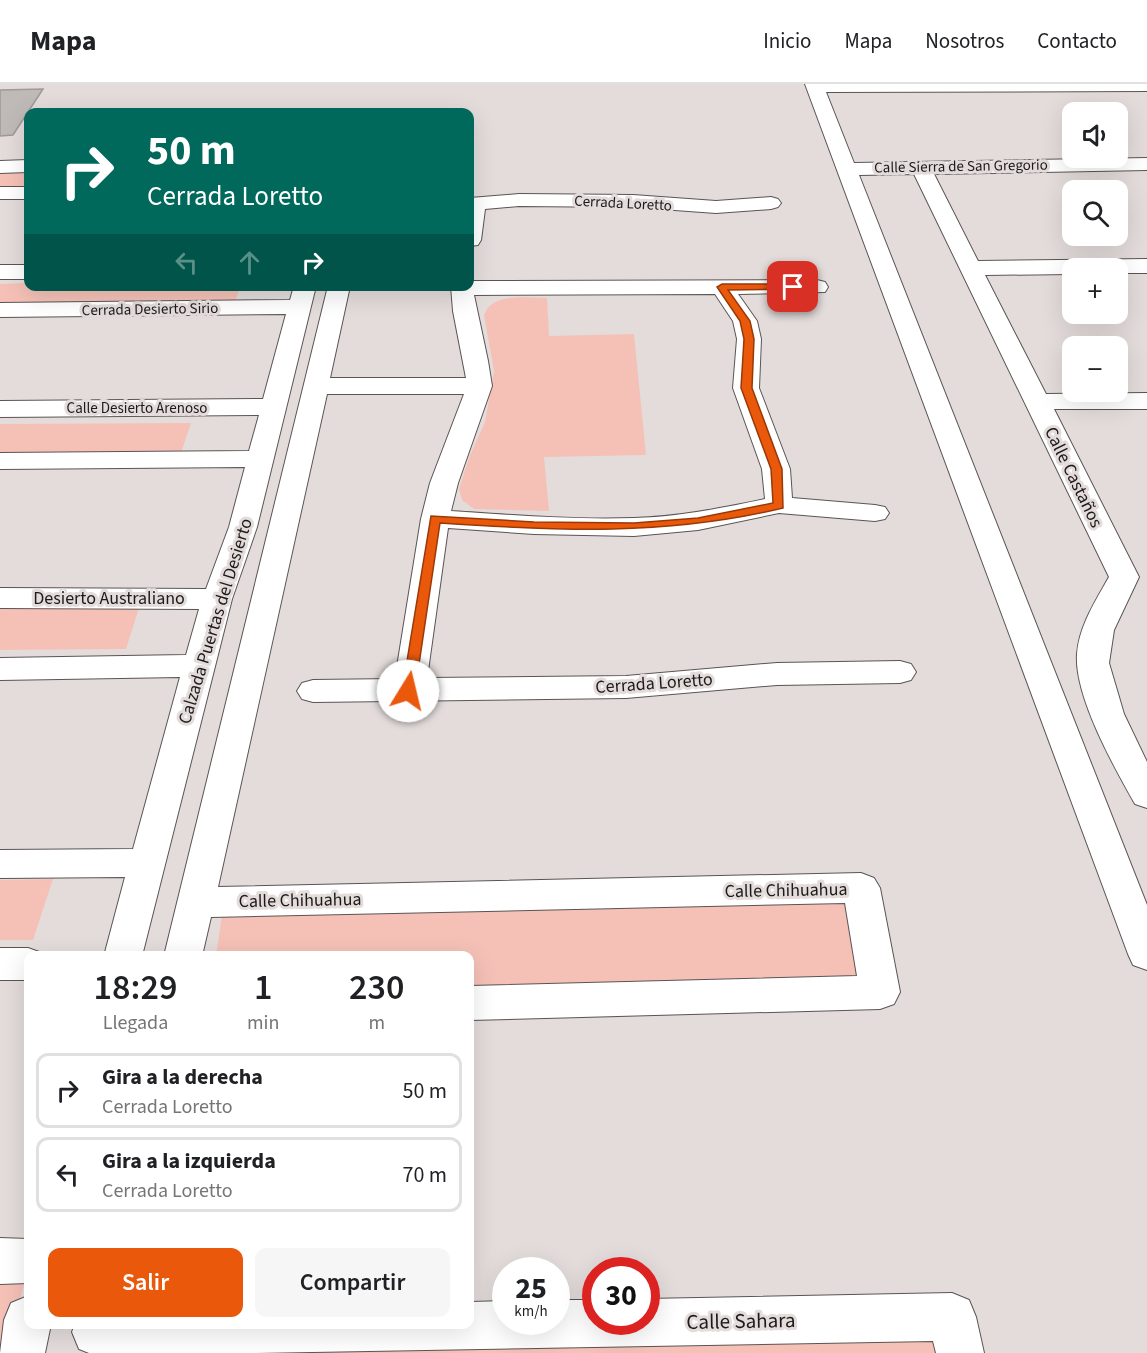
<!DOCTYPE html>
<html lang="es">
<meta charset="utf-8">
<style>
body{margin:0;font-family:"Source Sans 3",sans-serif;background:#f6f6f6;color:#202124;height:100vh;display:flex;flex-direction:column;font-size:22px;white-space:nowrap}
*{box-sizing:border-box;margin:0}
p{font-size:20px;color:#757577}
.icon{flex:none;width:33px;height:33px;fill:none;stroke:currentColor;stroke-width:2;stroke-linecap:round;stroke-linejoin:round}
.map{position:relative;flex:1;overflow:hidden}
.drawer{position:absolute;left:24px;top:867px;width:450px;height:378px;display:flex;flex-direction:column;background:#fff;border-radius:12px;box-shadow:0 6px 24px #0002}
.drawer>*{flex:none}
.banner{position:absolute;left:24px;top:24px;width:450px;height:183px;border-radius:12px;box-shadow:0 6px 24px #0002;background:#00695c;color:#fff;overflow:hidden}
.fabs{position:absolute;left:1062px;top:18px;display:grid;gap:12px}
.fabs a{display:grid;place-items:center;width:66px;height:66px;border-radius:12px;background:#fff;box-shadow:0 6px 24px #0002;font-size:30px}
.speed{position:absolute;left:492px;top:1173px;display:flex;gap:12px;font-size:30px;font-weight:700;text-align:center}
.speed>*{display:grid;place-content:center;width:78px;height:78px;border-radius:50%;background:#fff;box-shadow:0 6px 24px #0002;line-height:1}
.speed small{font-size:15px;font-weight:400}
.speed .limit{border:9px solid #d22;background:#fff;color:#111}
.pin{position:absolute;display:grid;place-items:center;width:51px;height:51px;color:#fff;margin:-26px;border-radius:12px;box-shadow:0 3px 9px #0006}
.me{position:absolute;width:66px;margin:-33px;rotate:9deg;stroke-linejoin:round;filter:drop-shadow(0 0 4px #0008)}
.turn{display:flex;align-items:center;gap:21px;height:126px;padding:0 24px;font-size:27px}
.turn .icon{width:78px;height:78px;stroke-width:2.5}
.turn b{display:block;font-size:42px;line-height:51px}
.lanes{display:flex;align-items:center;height:57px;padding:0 24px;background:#0003;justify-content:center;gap:30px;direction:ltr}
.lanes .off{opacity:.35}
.eta{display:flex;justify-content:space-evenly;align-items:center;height:102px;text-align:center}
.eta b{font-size:36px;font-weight:600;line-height:42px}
.primary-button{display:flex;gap:12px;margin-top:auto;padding:12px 24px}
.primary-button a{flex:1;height:69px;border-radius:12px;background:#ea580c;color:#fff;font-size:24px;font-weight:600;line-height:69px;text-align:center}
.primary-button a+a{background:#f6f6f6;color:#202124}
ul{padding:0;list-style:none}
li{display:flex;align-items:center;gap:18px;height:75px;margin:0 12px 9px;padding:0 12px;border:3px solid #e0e0e0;border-radius:12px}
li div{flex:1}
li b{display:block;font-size:22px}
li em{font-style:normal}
header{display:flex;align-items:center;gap:36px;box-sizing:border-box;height:84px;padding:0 30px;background:#fff;border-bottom:2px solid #e0e0e0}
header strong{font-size:28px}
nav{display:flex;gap:33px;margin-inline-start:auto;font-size:21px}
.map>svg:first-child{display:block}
.green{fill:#f5c1b7}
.building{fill:#bfb9b8;stroke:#9f9998;stroke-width:1.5}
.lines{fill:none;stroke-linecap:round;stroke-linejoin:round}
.minor-casing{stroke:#5a5554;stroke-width:2}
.minor{fill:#fff;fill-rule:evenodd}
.route{fill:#ea580c;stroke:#983908;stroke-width:1.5}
.labels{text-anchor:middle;stroke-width:6;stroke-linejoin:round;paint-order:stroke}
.far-street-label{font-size:15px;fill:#1d1b1a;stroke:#e3dcdb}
.street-label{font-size:18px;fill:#1d1b1a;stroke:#e3dcdb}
.near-street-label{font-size:21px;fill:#1d1b1a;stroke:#e3dcdb}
</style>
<header>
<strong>Mapa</strong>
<nav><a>Inicio</a><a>Mapa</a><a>Nosotros</a><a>Contacto</a></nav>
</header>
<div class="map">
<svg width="1147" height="1269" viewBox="0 0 1147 1269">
<rect width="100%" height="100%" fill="#e3dcdb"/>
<path class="green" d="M0,86H28V107H0Z
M28,199V202L240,203L234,221L0,222V200Z
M547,214L549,252L634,250L646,371L544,373L549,427L474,425L462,416L459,405L470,371L485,338L494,287L484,231C492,208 526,214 547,214Z
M191,339L181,369L0,370V340Z
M139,524L126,565L0,566V525Z
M53,795L33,856H0V796Z
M852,811L871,901L470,909V872H216L222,831Z
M0,1189H27L6,1269H0Z
M946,1247L951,1269H109Z"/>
<path class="building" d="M43,5L13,51L0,52V6Z"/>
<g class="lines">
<defs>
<path id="minor" d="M805,0H1147V7L826,8L854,79L1147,74V86L934,90L978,177L1147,175V189H1118V184H1072V190L985,191L1046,310L1147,309V325H1054L1139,493L1114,546L1109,579L1124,630L1147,678V724L1135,720C1114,683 1074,612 1077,570C1079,542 1096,516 1109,493L914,90L859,91L1147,821V886L1133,881L1128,870Z
M28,76V88L0,89V77Z
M0,103H28V115H0Z
M519,110L633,111L716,117L771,113L778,115L781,119L778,123L771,125L716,129L633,123L519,122L485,125L481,156L478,161L470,162V114Z
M0,181H28V195H0Z
M817,196L825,198L828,203L825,208L738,210L757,237L761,255L759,304L790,385L792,414L875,421L885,423L889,429L885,435L875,437L779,429L698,446L634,452L534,450L448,444L427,594L626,592L777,579L900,577L911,580L916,588L911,596L900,599L777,601L626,614L313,618L302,615L297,607L302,599L313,596L395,595L421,435L430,399L464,310H327L218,803L861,789L874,794L880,804L900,908L894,920L880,925L470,936V902L857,892L845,819L211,833L202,872H164L328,202H350L330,294H466L453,227L451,202H470V197ZM715,210L733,237L737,255L733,304L762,385L765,415C721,424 678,433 634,434C573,436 511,431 451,427L458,399L492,302L488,277L474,211Z
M294,202H316L257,443L232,515L142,872H104L125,793L0,794V766L133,765L180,593L0,596V574L186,571L199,525L0,524V504L206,505L229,443L245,383L0,385V369L249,367L259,331L0,333V317L263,315L286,230L0,233V219L290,216Z
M0,864H28L42,869L43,872H28V896H0Z
M0,1154L28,1155V1199L0,1200Z
M952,1209L969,1216L976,1233L984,1269H936L933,1257L256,1269H89L79,1265L72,1248L75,1240H470V1218L506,1217V1238H556V1216H596V1238H646V1215Z
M28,1212V1240H51L45,1269H0L4,1236L11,1219Z"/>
</defs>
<use href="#minor" class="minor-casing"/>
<use href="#minor" class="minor"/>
</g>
<path class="route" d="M793,200L798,203L796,205L728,206L750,237L754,255L752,304L782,385L783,424C666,452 560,447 440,439L415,607L413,610H404L402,607L431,432L534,438L634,439L698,434L773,419L771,385L741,304L744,255L740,237L717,203L722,200Z"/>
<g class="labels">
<g class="far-street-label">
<text transform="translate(961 82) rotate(-1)" y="5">Calle Sierra de San Gregorio</text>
<text transform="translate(623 119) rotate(3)" y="5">Cerrada Loretto</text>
<text transform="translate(150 225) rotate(-1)" y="5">Cerrada Desierto Sirio</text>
<text x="137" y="329">Calle Desierto Arenoso</text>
</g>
<g class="street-label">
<text transform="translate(1074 393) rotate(64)" y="6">Calle Castaños</text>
<text x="109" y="520">Desierto Australiano</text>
<text transform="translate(215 537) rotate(-73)" y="6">Calzada Puertas del Desierto</text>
<text transform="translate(654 599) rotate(-4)" y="6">Cerrada Loretto</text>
<text transform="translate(786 806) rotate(-1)" y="6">Calle Chihuahua</text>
<text transform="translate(300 816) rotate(-1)" y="6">Calle Chihuahua</text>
</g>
<g class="near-street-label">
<text transform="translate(741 1237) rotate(-1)" y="7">Calle Sahara</text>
</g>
</g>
</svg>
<div class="fabs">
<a><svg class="icon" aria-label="sound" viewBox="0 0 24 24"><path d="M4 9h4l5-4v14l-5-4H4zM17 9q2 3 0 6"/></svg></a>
<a><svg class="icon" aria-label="search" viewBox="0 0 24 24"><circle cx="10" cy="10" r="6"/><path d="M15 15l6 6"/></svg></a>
<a>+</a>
<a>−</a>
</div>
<div class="speed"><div>25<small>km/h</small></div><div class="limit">30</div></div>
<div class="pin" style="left:793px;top:203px;background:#d93025"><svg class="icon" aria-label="arrive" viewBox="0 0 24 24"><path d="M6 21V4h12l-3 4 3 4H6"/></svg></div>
<svg class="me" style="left:408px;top:607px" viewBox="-20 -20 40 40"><circle r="19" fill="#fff"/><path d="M0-13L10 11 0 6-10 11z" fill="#ea580c"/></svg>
<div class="banner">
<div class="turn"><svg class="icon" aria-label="right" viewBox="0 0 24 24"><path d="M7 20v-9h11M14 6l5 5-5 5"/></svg><div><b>50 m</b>Cerrada Loretto</div></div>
<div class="lanes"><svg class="icon off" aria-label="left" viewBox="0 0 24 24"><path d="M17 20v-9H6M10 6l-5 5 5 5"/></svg><svg class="icon off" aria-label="ahead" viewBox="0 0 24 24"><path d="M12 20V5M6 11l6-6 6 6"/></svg><svg class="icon" aria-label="right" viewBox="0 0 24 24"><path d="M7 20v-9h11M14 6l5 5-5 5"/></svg></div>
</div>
<section class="drawer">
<div class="eta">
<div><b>18:29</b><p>Llegada</p></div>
<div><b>1</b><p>min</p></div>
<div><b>230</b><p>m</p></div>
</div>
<ul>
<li><svg class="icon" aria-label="right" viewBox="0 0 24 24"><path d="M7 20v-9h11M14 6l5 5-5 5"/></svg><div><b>Gira a la derecha</b><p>Cerrada Loretto</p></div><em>50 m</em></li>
<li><svg class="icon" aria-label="left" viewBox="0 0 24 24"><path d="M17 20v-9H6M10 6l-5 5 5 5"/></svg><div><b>Gira a la izquierda</b><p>Cerrada Loretto</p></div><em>70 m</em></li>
</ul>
<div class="primary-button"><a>Salir</a><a>Compartir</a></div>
</section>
</div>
